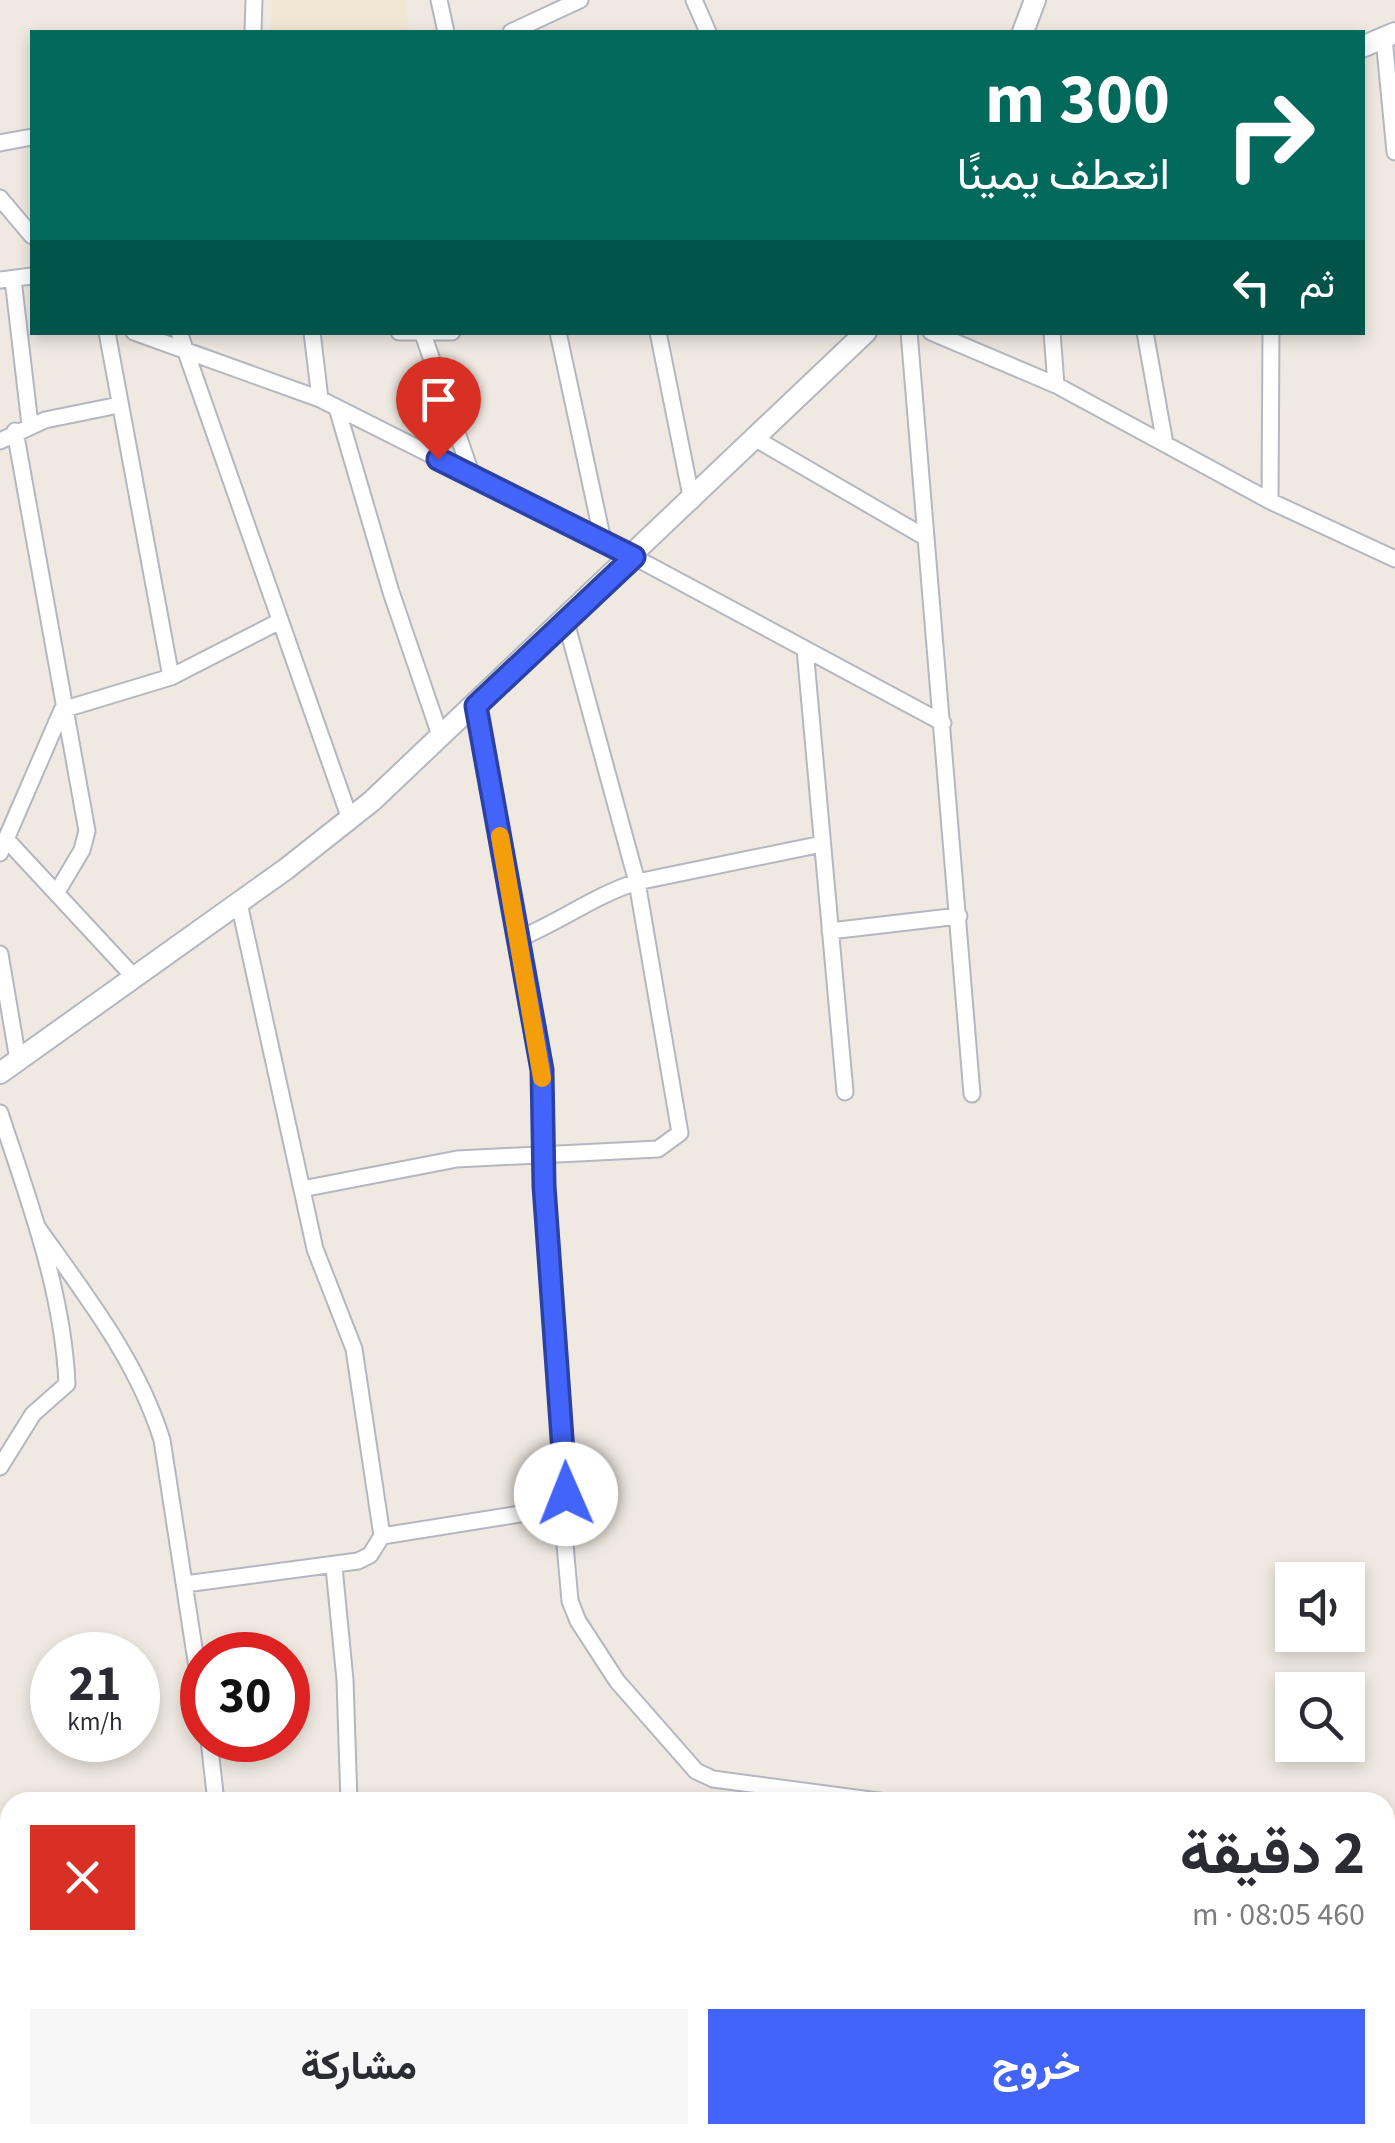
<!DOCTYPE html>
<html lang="ar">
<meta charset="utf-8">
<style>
body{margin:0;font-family:"Source Sans 3",Vazirmatn,sans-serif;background:#f7f7f7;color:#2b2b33;direction:rtl;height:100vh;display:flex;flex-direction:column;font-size:38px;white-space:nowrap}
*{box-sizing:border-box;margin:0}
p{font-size:32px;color:#7c7c81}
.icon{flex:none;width:55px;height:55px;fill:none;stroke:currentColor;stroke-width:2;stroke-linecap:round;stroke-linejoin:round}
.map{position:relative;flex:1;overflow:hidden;direction:ltr}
.drawer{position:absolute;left:0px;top:1792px;width:1395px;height:352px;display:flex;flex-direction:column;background:#fff;border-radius:30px 30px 0 0;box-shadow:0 5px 15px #0003;direction:rtl}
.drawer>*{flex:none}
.hud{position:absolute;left:30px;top:30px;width:1335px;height:305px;border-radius:0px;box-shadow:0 5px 15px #0003;direction:rtl;background:#00695c;color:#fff;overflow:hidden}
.buttons{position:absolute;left:1275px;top:1562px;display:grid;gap:20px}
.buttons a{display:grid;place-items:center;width:90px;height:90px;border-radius:0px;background:#fff;box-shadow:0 5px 15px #0003;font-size:50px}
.speed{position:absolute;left:30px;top:1632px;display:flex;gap:20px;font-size:50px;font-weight:700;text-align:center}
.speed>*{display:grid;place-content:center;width:130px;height:130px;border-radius:50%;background:#fff;box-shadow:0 5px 15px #0003;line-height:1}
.speed small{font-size:25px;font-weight:400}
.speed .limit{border:15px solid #d22;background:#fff;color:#111}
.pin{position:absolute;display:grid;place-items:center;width:85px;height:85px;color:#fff;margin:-102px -42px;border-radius:50% 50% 50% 0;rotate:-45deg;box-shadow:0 0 10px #0007}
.pin .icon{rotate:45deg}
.me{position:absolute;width:110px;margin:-55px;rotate:359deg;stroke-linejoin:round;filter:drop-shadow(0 0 8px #0008)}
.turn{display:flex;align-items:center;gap:35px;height:210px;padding:0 30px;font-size:45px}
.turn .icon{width:130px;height:130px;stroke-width:2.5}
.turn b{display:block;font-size:70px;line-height:85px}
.then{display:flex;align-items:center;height:95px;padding:0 30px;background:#0003;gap:20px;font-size:38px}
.round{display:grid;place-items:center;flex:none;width:105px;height:105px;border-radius:0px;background:#f7f7f7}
.overview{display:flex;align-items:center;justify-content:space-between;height:170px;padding:0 30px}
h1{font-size:60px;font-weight:700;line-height:75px}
.button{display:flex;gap:20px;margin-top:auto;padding:20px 30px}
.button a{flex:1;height:115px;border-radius:0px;background:#4264fb;color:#fff;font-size:40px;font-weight:700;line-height:115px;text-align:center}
.button a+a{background:#f7f7f7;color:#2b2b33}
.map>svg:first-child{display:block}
.education{fill:#f0e6d1}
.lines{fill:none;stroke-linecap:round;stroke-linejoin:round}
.street-casing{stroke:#b4b7c1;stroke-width:19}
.secondary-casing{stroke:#b4b7c1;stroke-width:24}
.street{stroke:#fff;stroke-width:15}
.secondary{stroke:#fff;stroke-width:20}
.route-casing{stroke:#2b41a3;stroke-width:25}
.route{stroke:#4264fb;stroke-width:18}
.slow{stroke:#f59e0b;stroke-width:18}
</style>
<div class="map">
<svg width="1395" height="2143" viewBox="0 0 1395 2143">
<rect width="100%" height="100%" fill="#efe9e1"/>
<path class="education" d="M272,0H405L409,32H271Z"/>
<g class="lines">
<defs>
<path id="street" d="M439,0L446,32
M694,0L708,32
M253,32L254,0
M511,32L580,0
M1384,38L1395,152
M0,143L32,137
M0,198L32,236
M13,279L30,425
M0,280L32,276
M107,332L171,677
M134,332L320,399L634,557L943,723
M179,332L350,819
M312,332L320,399
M399,332H452
M558,332L603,541
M658,332L692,501
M909,332L972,1094
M931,332L1056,385L1270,501L1395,559
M1052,332L1056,385
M1145,332L1165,444
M423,334L472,476
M337,408L391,592L441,738
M15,431L87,831L82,850L57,892
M756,439L923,536
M0,441L45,420L119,405
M1270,501L1271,332
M805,649L845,1092
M476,706L542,1070L543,1185L567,1473L563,1522L570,1601L578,1621L617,1681L696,1771L713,1779L886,1802
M6,839L135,978
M0,853L62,710L171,677L280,621
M830,931L959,916
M518,939C560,922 595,895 637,882L822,844
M0,954L18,1060
M0,1113C29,1201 63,1291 67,1384L33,1414L0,1467
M302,1189L457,1159L658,1149L680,1133L637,882L566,622
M38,1228C86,1296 137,1360 162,1440L202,1700
M382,1536L564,1507
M334,1567L345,1680L349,1802
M185,1584L358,1561L370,1555L382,1536L354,1349L315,1249L239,903
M209,1740L216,1802
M0,1861H10
M1391,1897L1395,1884
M1385,1936L1395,1927
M0,2025H10
M1385,2133L1395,2140
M62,2135L63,2143
M238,2135L239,2143
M934,2135L935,2143
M1243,2143L1248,2135"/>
<path id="secondary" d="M1023,32L1035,0
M1362,47L1395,33
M0,1073L286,869L372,801L866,332"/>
</defs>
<use href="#street" class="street-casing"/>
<use href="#secondary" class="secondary-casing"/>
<use href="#street" class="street"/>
<use href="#secondary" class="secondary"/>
</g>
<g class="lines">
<defs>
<path id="route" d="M438,459L634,557L476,706L542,1070L544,1186L566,1494"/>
</defs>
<use href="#route" class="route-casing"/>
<use href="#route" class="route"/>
<path class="slow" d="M500,836L542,1078"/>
</g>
</svg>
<div class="buttons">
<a><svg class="icon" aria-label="sound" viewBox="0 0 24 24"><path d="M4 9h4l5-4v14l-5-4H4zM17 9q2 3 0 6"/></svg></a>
<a><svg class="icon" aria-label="search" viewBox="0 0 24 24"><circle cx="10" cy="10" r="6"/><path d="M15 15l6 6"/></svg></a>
</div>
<div class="speed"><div>21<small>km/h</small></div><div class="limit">30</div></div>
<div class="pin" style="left:438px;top:459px;background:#d93025"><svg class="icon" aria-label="arrive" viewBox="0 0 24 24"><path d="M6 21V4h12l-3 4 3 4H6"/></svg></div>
<svg class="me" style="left:566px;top:1494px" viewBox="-20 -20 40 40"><circle r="19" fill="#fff"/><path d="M0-13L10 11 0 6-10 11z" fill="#4264fb"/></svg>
<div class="hud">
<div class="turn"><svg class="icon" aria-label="right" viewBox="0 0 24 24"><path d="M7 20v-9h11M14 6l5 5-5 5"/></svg><div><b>300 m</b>انعطف يمينًا</div></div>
<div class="then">ثم<svg class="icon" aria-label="left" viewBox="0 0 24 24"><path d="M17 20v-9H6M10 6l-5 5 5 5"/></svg></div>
</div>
<section class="drawer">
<div class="overview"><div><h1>2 دقيقة</h1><p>460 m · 08:05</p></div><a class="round" style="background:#d93025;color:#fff"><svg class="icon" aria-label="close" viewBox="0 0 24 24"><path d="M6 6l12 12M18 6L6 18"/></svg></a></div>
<div class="button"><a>خروج</a><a>مشاركة</a></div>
</section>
</div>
